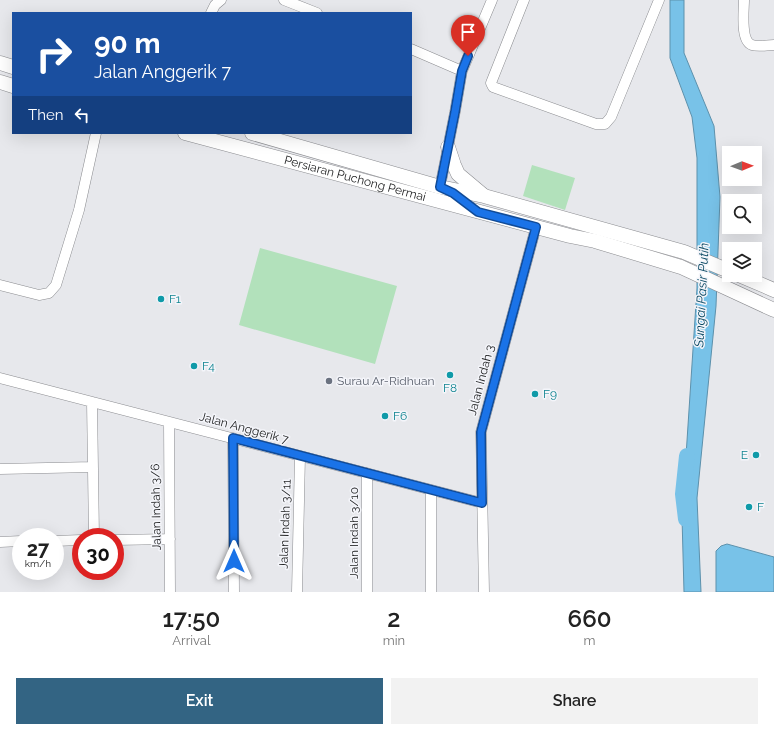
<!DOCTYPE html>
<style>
body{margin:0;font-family:Raleway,sans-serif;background:#f2f2f2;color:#222;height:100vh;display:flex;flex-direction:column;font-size:15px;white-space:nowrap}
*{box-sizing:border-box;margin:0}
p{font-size:13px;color:#767676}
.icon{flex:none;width:22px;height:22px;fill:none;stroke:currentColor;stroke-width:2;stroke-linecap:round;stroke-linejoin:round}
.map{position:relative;height:592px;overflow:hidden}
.side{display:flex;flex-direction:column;background:#fff;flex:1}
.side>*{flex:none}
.banner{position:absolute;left:12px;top:12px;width:400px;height:122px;border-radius:0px;box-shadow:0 4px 16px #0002;background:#1a4fa0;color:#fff;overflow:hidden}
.needle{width:26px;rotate:89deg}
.buttons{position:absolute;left:722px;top:146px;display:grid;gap:8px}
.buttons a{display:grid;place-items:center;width:40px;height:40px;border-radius:0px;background:#fff;box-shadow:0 4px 16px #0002;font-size:20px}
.speed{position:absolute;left:12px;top:528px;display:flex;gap:8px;font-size:20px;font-weight:700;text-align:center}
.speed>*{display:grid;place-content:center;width:52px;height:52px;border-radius:50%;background:#fff;box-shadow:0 4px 16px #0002;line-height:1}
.speed small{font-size:10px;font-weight:400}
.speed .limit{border:6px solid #d22;background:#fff;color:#111}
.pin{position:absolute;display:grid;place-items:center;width:34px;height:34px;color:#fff;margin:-41px -17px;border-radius:50% 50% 50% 0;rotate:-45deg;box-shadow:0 0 4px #0007}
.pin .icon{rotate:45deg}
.me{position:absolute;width:44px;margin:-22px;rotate:0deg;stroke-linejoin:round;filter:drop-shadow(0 0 3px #0008)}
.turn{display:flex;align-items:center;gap:14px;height:84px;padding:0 16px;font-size:18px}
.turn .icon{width:52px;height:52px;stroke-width:2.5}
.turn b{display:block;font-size:28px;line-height:34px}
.then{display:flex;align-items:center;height:38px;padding:0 16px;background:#0003;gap:8px;font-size:15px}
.eta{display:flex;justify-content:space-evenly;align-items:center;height:68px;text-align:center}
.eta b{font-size:24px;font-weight:600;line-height:28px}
.action{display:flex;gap:8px;margin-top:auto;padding:8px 16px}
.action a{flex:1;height:46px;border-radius:0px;background:#336483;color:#fff;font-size:16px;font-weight:600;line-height:46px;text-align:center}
.action a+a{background:#f2f2f2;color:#222}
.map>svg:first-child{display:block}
.green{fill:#b2e1bb}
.water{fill:#78c2e8;stroke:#5d91ac}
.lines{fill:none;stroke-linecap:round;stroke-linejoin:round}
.river{stroke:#78c2e8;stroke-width:16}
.street-casing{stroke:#8b8c90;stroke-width:11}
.secondary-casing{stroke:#8b8c90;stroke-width:15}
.street{stroke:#fff;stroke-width:10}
.secondary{stroke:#fff;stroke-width:14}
.route-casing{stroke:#114b97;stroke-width:10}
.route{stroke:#1a73e8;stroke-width:7}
.culture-dot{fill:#0f9aa8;stroke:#f4f5fa;stroke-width:1.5}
.worship-dot{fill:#6b7280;stroke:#f4f5fa;stroke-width:1.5}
.labels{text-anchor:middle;stroke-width:3;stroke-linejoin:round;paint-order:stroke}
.street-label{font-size:12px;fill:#1d1e1f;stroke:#f4f5fa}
.culture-label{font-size:12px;fill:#0d838f;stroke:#f4f5fa;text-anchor:start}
.worship-label{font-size:12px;fill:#5b616d;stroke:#f4f5fa;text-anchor:start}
.water-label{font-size:13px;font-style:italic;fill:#0a4963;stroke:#f4f5fa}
</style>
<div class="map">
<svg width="774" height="592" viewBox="0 0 774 592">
<rect width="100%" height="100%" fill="#e7e8ec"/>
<path class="green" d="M532,165L575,178L565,210L523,196Z
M260,248L397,286L375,364L239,325Z"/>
<path class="water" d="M670,0H684V53L714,126L720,197L716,306L697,498L701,592H684L682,517L697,288V158L692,117L670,58Z
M727,544L774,557V592H716V551L721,546Z"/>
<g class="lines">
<path class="river" d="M686,519L683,494L687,456"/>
<defs>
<path id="street" d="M284,0L317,13
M524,0L491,83L493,87L596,124H605L611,117L659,0
M744,0C744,10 740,41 752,45C758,47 767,45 774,45
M211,13L215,5L221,0
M411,49L462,71
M440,187L455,112L462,71L492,0
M0,285L39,295L49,293L56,285L79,210L96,133
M0,378L482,503
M92,402L94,537
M169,422L170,592
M233,438L234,592
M0,469L93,467
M367,473V592
M115,540L170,539
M55,541L81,540
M0,542L21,541
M297,592L300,456
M431,592V490
M484,592L481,432L536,227"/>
<g id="secondary">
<path d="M0,63L13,67"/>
<path d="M0,82L13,86"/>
<path id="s1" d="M185,133L570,236L595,241L681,267L774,310"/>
<path d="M252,133L440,187L484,196L684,252L729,271"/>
<path d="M448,147L454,165L458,174L483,195"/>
<path d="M739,275L774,290"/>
</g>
</defs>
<use href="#street" class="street-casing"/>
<use href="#secondary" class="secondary-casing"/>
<use href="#street" class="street"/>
<use href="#secondary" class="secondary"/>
</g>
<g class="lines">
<defs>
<path id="route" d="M234,561L233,438L482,503L481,432L536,227L478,212L453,193L440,187L455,112L462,71L468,56"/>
</defs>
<use href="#route" class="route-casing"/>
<use href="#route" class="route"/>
</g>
<g class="culture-dot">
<circle cx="161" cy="299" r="4"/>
<circle cx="194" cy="366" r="4"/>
<circle cx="450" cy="375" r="4"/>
<circle cx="535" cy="394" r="4"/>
<circle cx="385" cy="416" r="4"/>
<circle cx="756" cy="455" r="4"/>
<circle cx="749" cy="507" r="4"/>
</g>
<circle class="worship-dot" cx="329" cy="381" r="4"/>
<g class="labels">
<g class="street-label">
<text dy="4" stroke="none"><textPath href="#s1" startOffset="176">Persiaran Puchong Permai</textPath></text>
<text transform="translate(481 380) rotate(-75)" y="4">Jalan Indah 3</text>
<text transform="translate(244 428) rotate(15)" y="4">Jalan Anggerik 7</text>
<text transform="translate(156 507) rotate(-91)" y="4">Jalan Indah 3/6</text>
<text transform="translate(285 524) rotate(-88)" y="4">Jalan Indah 3/11</text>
<text transform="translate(354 533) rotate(-90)" y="4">Jalan Indah 3/10</text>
</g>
<g class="culture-label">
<text x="169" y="303">F1</text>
<text x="202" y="370">F4</text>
<text x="450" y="392" text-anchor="middle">F8</text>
<text x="543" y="398">F9</text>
<text x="393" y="420">F6</text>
<text x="748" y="459" text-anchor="end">E</text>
<text x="757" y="511">F</text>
</g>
<g class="worship-label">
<text x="337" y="385">Surau Ar-Ridhuan</text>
</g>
<g class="water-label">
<text transform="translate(701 295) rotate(-87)" y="5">Sungai Pasir Putih</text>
</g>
</g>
</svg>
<div class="buttons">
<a><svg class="needle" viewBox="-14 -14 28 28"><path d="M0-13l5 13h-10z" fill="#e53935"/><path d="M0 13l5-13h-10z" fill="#767676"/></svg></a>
<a><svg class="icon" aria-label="search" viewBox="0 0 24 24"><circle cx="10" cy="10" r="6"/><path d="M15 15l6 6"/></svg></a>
<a><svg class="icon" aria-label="layers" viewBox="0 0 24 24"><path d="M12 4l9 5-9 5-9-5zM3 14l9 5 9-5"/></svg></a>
</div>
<div class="speed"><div>27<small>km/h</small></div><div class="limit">30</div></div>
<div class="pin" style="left:468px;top:56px;background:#d93025"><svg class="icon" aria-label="arrive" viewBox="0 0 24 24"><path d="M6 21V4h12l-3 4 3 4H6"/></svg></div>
<svg class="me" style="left:234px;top:561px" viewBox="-20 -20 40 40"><path d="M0-17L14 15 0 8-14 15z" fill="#1a73e8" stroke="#fff" stroke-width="4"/></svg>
<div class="banner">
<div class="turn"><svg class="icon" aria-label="right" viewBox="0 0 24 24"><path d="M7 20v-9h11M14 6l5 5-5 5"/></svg><div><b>90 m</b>Jalan Anggerik 7</div></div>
<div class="then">Then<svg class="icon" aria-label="left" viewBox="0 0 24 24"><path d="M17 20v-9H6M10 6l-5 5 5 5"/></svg></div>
</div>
</div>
<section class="side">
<div class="eta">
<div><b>17:50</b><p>Arrival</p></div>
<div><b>2</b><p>min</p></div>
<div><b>660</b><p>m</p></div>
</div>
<div class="action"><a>Exit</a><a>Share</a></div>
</section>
